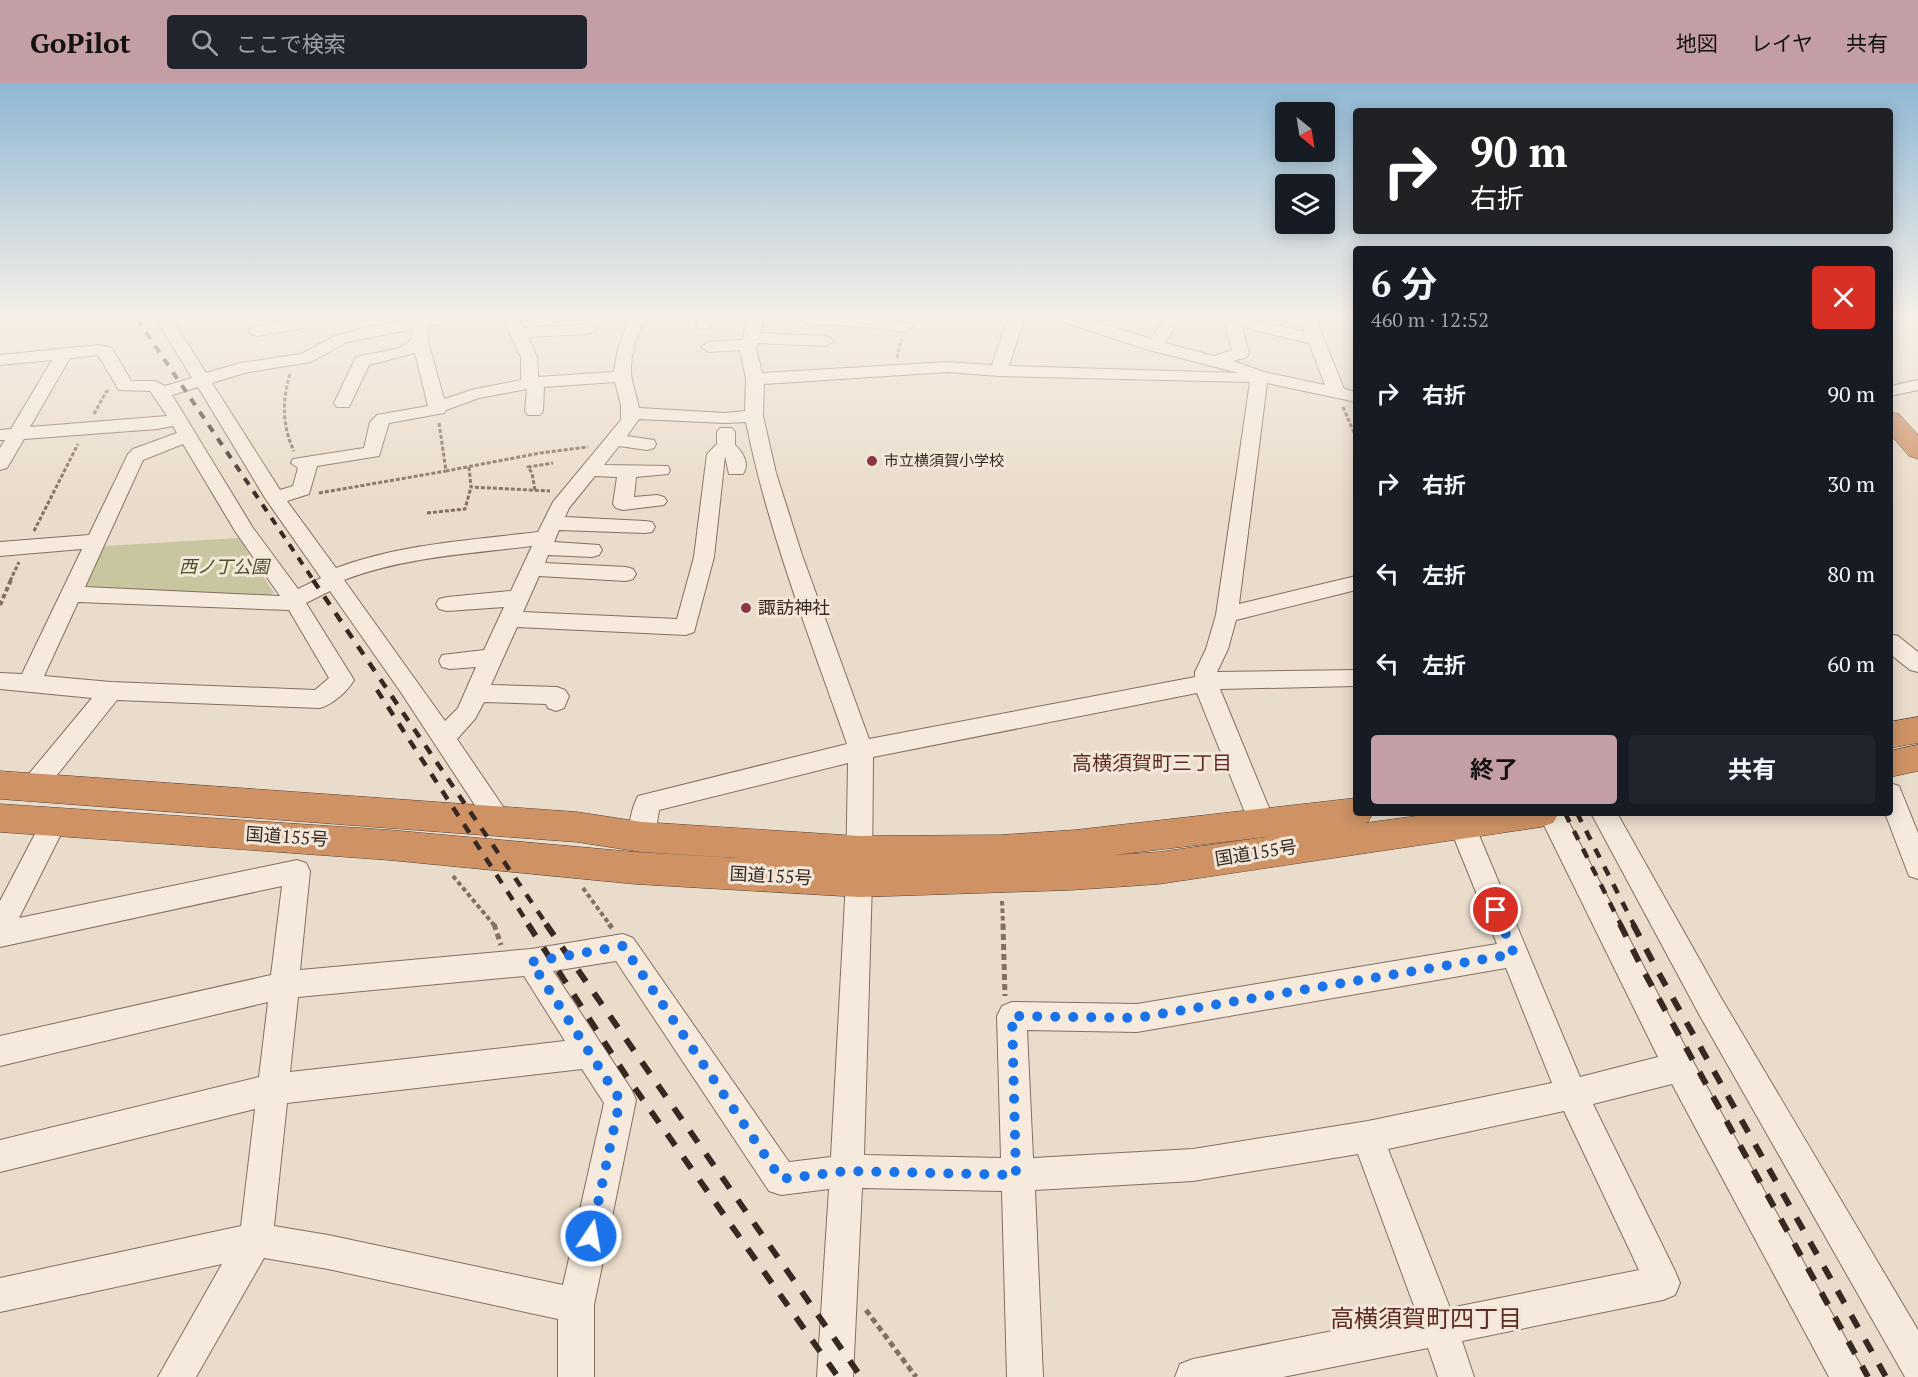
<!DOCTYPE html>
<html lang="ja">
<meta charset="utf-8">
<style>
body{margin:0;font-family:"PT Serif","Noto Sans JP",serif;background:#20242c;color:#f1f3f6;height:100vh;display:flex;flex-direction:column;font-size:22px;white-space:nowrap}
*{box-sizing:border-box;margin:0}
p{font-size:20px;color:#9ea1a6}
.icon{flex:none;width:33px;height:33px;fill:none;stroke:currentColor;stroke-width:2;stroke-linecap:round;stroke-linejoin:round}
.map{position:relative;flex:1;overflow:hidden}
.sheet{position:absolute;left:1353px;top:162px;width:540px;height:570px;display:flex;flex-direction:column;background:#171b24;border-radius:6px;box-shadow:0 3px 15px #0003}
.sheet>*{flex:none}
.guide{position:absolute;left:1353px;top:24px;width:540px;height:126px;border-radius:6px;box-shadow:0 3px 15px #0003;background:#202124;color:#fff;overflow:hidden}
.needle{width:39px;rotate:150deg}
.controls{position:absolute;left:1275px;top:18px;display:grid;gap:12px}
.controls a{display:grid;place-items:center;width:60px;height:60px;border-radius:6px;background:#171b24;box-shadow:0 3px 15px #0003;font-size:30px}
.pin{position:absolute;display:grid;place-items:center;width:51px;height:51px;color:#fff;margin:-26px;border:3px solid #fff;border-radius:50%;box-shadow:0 2px 6px #0007}
.me{position:absolute;width:66px;margin:-33px;rotate:12deg;stroke-linejoin:round;filter:drop-shadow(0 0 4px #0008)}
.turn{display:flex;align-items:center;gap:21px;height:126px;padding:0 18px;font-size:27px}
.turn .icon{width:78px;height:78px;stroke-width:2.5}
.turn b{display:block;font-size:42px;line-height:51px}
.round{display:grid;place-items:center;flex:none;width:63px;height:63px;border-radius:6px;background:#20242c}
.headline{display:flex;align-items:center;justify-content:space-between;height:102px;padding:0 18px}
h1{font-size:36px;font-weight:700;line-height:45px}
.cta{display:flex;gap:12px;margin-top:auto;padding:12px 18px}
.cta a{flex:1;height:69px;border-radius:6px;background:#c49ea5;color:#111;font-size:24px;font-weight:700;line-height:69px;text-align:center}
.cta a+a{background:#20242c;color:#f1f3f6}
ul{padding:0;list-style:none}
li{display:flex;align-items:center;gap:18px;height:90px;padding:0 18px}
li div{flex:1}
li b{display:block;font-size:22px}
li em{font-style:normal}
header{display:flex;align-items:center;gap:36px;box-sizing:border-box;height:84px;padding:0 30px;background:#c49ea5;color:#111}
header strong{font-size:28px}
nav{display:flex;gap:33px;margin-inline-start:auto;font-size:21px}
.search{width:420px;height:54px;background:#20242c;display:flex;align-items:center;gap:15px;box-sizing:border-box;padding:0 21px;border-radius:6px;color:#9ea1a6;font-size:22px}
.map>svg:first-child{display:block}
.green{fill:#c7c69f}
.lines{fill:none;stroke-linecap:round;stroke-linejoin:round}
.minor-casing{stroke:#846f60;stroke-width:2}
.highway-casing{stroke:#533e34;stroke-width:1}
.path-far2{stroke:#846f60;stroke-width:3;stroke-dasharray:4 2;stroke-linecap:butt}
.path-far1{stroke:#846f60;stroke-width:4;stroke-dasharray:4.5 3;stroke-linecap:butt}
.path{stroke:#846f60;stroke-width:5;stroke-dasharray:6 4;stroke-linecap:butt}
.minor{fill:#f5eadc;fill-rule:evenodd}
.highway{fill:#ce9265;fill-rule:evenodd}
.rail-far2{stroke:#372922;stroke-width:4;stroke-dasharray:8 8;stroke-linecap:butt}
.rail-far1{stroke:#372922;stroke-width:4.5;stroke-dasharray:10 10;stroke-linecap:butt}
.rail{stroke:#372922;stroke-width:6;stroke-dasharray:14 14;stroke-linecap:butt}
.route{stroke:#1a73e8;stroke-width:10;stroke-dasharray:0 18}
.poi-dot{fill:#8c3743;stroke:#f2e7d8;stroke-width:2}
.labels{text-anchor:middle;stroke-width:6;stroke-linejoin:round;paint-order:stroke}
.far-poi-label{font-size:15px;fill:#372922;stroke:#f2e7d8;text-anchor:start}
.park-label{font-size:18px;font-style:italic;fill:#4c512b;stroke:#f2e7d8}
.poi-label{font-size:18px;fill:#372922;stroke:#f2e7d8;text-anchor:start}
.street-label{font-size:18px;fill:#372922;stroke:#f2e7d8}
.neighbourhood-label{font-size:20px;fill:#5e2a26;stroke:#f2e7d8}
.near-neighbourhood-label{font-size:24px;fill:#5e2a26;stroke:#f2e7d8}
</style>
<header>
<strong>GoPilot</strong>
<div class="search"><svg class="icon" aria-label="search" viewBox="0 0 24 24"><circle cx="10" cy="10" r="6"/><path d="M15 15l6 6"/></svg>ここで検索</div>
<nav><a>地図</a><a>レイヤ</a><a>共有</a></nav>
</header>
<div class="map">
<svg width="1918" height="1293" viewBox="0 0 1918 1293">
<rect width="100%" height="100%" fill="#eadcca"/>
<path class="green" d="M239,454L274,509L265,514L85,506L83,501L97,465L105,462Z"/>
<g class="lines">
<defs>
<path id="minor" d="M156,235H172L206,289L241,279L301,270L335,252L364,244L414,235H451L449,238L429,242L428,257L444,315L475,305L521,296V273L503,235H519L523,244L589,240L597,245L589,250L528,253L537,273L538,293L614,288L618,264L629,235H645C636,253 628,276 632,296C634,305 637,314 639,324L725,329L745,327L746,295L740,266L709,268L701,263L709,258L742,256L748,235H764L760,249L826,252L834,257L826,262L758,259L756,264L762,289L948,278L992,281L1008,235H1024L1009,282L1239,289L1149,266L1063,238L1061,235H1087L1151,255L1164,235H1182L1174,244L1165,259L1214,272L1232,266L1225,239L1220,235H1250L1305,248L1300,235H1316L1344,305L1356,308V318L1267,299L1239,520L1356,492V506L1236,536L1228,565L1217,588L1356,586V602L1220,605L1276,741L1272,749L1263,752L1254,749L1250,741L1197,609L873,673L872,797L864,1071L1001,1074L997,932L1002,922L1012,918L1137,920L1497,860L1448,739L1452,731L1459,729L1470,731L1474,739L1580,993L1658,973L1538,729H1564L1690,972L1867,1293H1829L1672,1000L1593,1020L1675,1187L1680,1199L1675,1211L1663,1216L1462,1257L1474,1293H1438L1428,1264L1283,1293H1175L1180,1280L1193,1275L1417,1230L1358,1070L1193,1097L1035,1106L1043,1293H1007L1002,1107L862,1104L853,1293H817L829,1105L781,1111L769,1107L616,877L553,887L631,1005L636,1016L594,1221V1293H558V1235L328,1185L264,1174L196,1293H158L222,1180L0,1228V1194L241,1142L255,1025L0,1088V1056L259,993L268,918L0,982V952L271,891L282,802L0,863V817L46,729L55,725L64,729L68,736L19,834L297,776L306,779L310,787L300,886L531,865L623,850L633,854L789,1078L831,1073L846,797L848,679L659,726L655,753L651,761L642,764L633,761C626,748 631,725 638,712L847,660C810,554 768,448 746,338L725,339L639,335L627,352L654,356L656,360L654,364L647,366L619,362L604,381L668,382L670,386L668,390L636,393L634,413L657,411L664,413L667,417L664,421L623,426L616,424L613,420L617,393L595,392L569,424L565,433L645,437L652,438L655,443L652,448L645,449L559,446L554,458L599,461L602,466L599,471L592,473L548,471L545,479L626,483L633,485L636,490L633,495L626,497L539,492L523,528L677,535L694,473L707,370L717,360V348L720,344H732L735,348V361C743,368 750,380 743,390H729L725,372L714,473L694,548L686,551L517,543L491,601L557,603L565,606L569,612L564,624L556,627L548,624L546,620L484,618L475,635L457,655L508,730L512,737L508,744L499,748L490,744L400,607L330,507L306,519L354,596C347,608 333,620 320,624L117,616L41,711L32,714L23,711L19,704L23,697L92,614L0,605V589L22,590L82,465L0,472V458L89,451L128,370L133,365L177,349L173,342L157,345L24,355L7,384L0,386V364L5,356H0V346L11,345L52,276L0,281V271L99,261L112,264L131,297H155L165,302L192,294ZM1242,243L1309,259L1325,301L1264,288L1233,277L1247,273L1249,269ZM413,245L412,255L400,264L356,273L334,319L337,323H349L369,281L415,269L428,322L377,331L370,338L364,364L293,375L291,379L298,384L293,402L280,406L212,299L244,289L311,278L347,258ZM98,271L119,306L150,307L167,332L30,343L70,274ZM948,288L999,292L1250,298L1216,531L1206,565L1195,588V593L869,655L802,471L776,389L763,332L764,300ZM615,298L621,321V336L553,418L538,448C471,456 400,460 336,484L287,417L309,410L317,382L379,372L389,339L444,329L446,326L479,314L527,305L525,327L528,331H540L543,327L544,303ZM198,303L265,414L321,494L298,505L253,444L172,311ZM183,360L235,447L280,512L85,503L143,376ZM532,462L511,507L447,513L439,515L436,520L439,525L447,527L504,523L484,566L442,571L439,577L442,583L450,585L476,583L458,624L445,637L344,496C404,473 469,470 532,462ZM78,518L289,526L329,594L315,606L111,598L44,592ZM1506,884L1552,999L1368,1037L1193,1065L1033,1074L1027,946L1137,948ZM524,892L565,957L290,988L298,913ZM582,985L604,1019L563,1201L328,1151L274,1142L287,1019ZM1564,1027L1639,1186L1450,1224L1388,1065Z
M296,235H315L317,238L309,243L256,252L248,247L256,242Z
M697,235H713L710,244H698L696,241Z
M800,235H884L911,240L913,243L905,248L868,243L808,240Z
M1918,296V306L1890,312V302Z
M1890,550L1898,552L1918,568V588L1910,586L1890,570Z
M1890,699L1899,702L1918,749V795L1909,792L1885,729H1890Z
M1591,729H1617L1720,912L1918,1246V1293H1905L1700,932Z"/>
<path id="highway" d="M1890,328L1899,330L1918,351V375L1909,372L1890,350Z
M1918,633V659L1890,664V638Z
M1918,661V687L1890,693V667Z
M0,687L577,728L642,738L859,752L1000,751L1075,746L1356,714V729H1373L1368,738L1365,739L1439,729H1559L1553,739L1541,743L1159,800L1071,806L859,813L635,800L389,776L0,748V720L389,746L635,768L738,774L642,768L577,758L0,715ZM1274,752L1159,768L1114,771Z"/>
</defs>
<use href="#minor" class="minor-casing"/>
<use href="#highway" class="highway-casing"/>
<path class="path-far2" d="M897,274L901,255
M290,290C282,316 282,342 294,367
M1343,323L1356,353
M94,330L106,308L109,307
M439,339L446,387L540,369L588,363
M469,383L471,403L550,407
M535,406L532,389L528,383L553,379
M319,409L446,387
M427,429L465,425L471,403
M34,447L78,360
M10,497L19,478"/>
<path class="path-far1" d="M0,521L11,496
M453,792L494,841
M583,804L610,841
M1002,817L1003,841"/>
<path class="path" d="M494,840L501,861
M609,840L612,844
M1003,840L1005,912
M866,1226L916,1293"/>
<use href="#minor" class="minor"/>
<use href="#highway" class="highway"/>
<path class="rail-far2" d="M137,235L314,497"/>
<path class="rail-far1" d="M313,496L547,841
M377,606L529,841
M1565,729L1621,841
M1577,729L1634,841"/>
<path class="rail" d="M528,840L627,993L838,1293
M546,840L861,1293
M1620,840L1643,886L1868,1293
M1633,840L1657,886L1886,1293"/>
</g>
<linearGradient id="sky" x2="0" y2="1"><stop stop-color="#8fb8d4"/><stop offset="0.56" stop-color="#f6efe7"/><stop offset="1" stop-color="#f6efe7" stop-opacity="0"/></linearGradient>
<rect width="1918" height="416" fill="url(#sky)"/>
<g class="lines">
<path class="route" d="M591,1152L620,1016L531,878L623,862L781,1095L847,1087L1016,1091L1012,932L1137,934L1514,870L1496,826"/>
</g>
<g class="poi-dot">
<circle cx="872" cy="377" r="6"/>
<circle cx="746" cy="524" r="6"/>
</g>
<g class="labels">
<g class="far-poi-label">
<text x="884" y="382">市立横須賀小学校</text>
</g>
<g class="park-label">
<text x="224" y="489">西ノ丁公園</text>
</g>
<g class="poi-label">
<text x="758" y="530">諏訪神社</text>
</g>
<g class="street-label">
<text transform="translate(287 753) rotate(4)" y="6">国道155号</text>
<text transform="translate(1256 769) rotate(-9)" y="6">国道155号</text>
<text transform="translate(771 792) rotate(3)" y="6">国道155号</text>
</g>
<g class="neighbourhood-label">
<text x="1152" y="686">高横須賀町三丁目</text>
</g>
<g class="near-neighbourhood-label">
<text x="1426" y="1243">高横須賀町四丁目</text>
</g>
</g>
</svg>
<div class="controls">
<a><svg class="needle" viewBox="-14 -14 28 28"><path d="M0-13l5 13h-10z" fill="#e53935"/><path d="M0 13l5-13h-10z" fill="#9ea1a6"/></svg></a>
<a><svg class="icon" aria-label="layers" viewBox="0 0 24 24"><path d="M12 4l9 5-9 5-9-5zM3 14l9 5 9-5"/></svg></a>
</div>
<div class="pin" style="left:1496px;top:826px;background:#d93025"><svg class="icon" aria-label="arrive" viewBox="0 0 24 24"><path d="M6 21V4h12l-3 4 3 4H6"/></svg></div>
<svg class="me" style="left:591px;top:1152px" viewBox="-20 -20 40 40"><circle r="17" fill="#1a73e8" stroke="#fff" stroke-width="3"/><path d="M0-11L8 9 0 5-8 9z" fill="#fff"/></svg>
<div class="guide">
<div class="turn"><svg class="icon" aria-label="right" viewBox="0 0 24 24"><path d="M7 20v-9h11M14 6l5 5-5 5"/></svg><div><b>90 m</b>右折</div></div>
</div>
<section class="sheet">
<div class="headline"><div><h1>6 分</h1><p>460 m · 12:52</p></div><a class="round" style="background:#d93025;color:#fff"><svg class="icon" aria-label="close" viewBox="0 0 24 24"><path d="M6 6l12 12M18 6L6 18"/></svg></a></div>
<ul>
<li><svg class="icon" aria-label="right" viewBox="0 0 24 24"><path d="M7 20v-9h11M14 6l5 5-5 5"/></svg><div><b>右折</b></div><em>90 m</em></li>
<li><svg class="icon" aria-label="right" viewBox="0 0 24 24"><path d="M7 20v-9h11M14 6l5 5-5 5"/></svg><div><b>右折</b></div><em>30 m</em></li>
<li><svg class="icon" aria-label="left" viewBox="0 0 24 24"><path d="M17 20v-9H6M10 6l-5 5 5 5"/></svg><div><b>左折</b></div><em>80 m</em></li>
<li><svg class="icon" aria-label="left" viewBox="0 0 24 24"><path d="M17 20v-9H6M10 6l-5 5 5 5"/></svg><div><b>左折</b></div><em>60 m</em></li>
</ul>
<div class="cta"><a>終了</a><a>共有</a></div>
</section>
</div>
